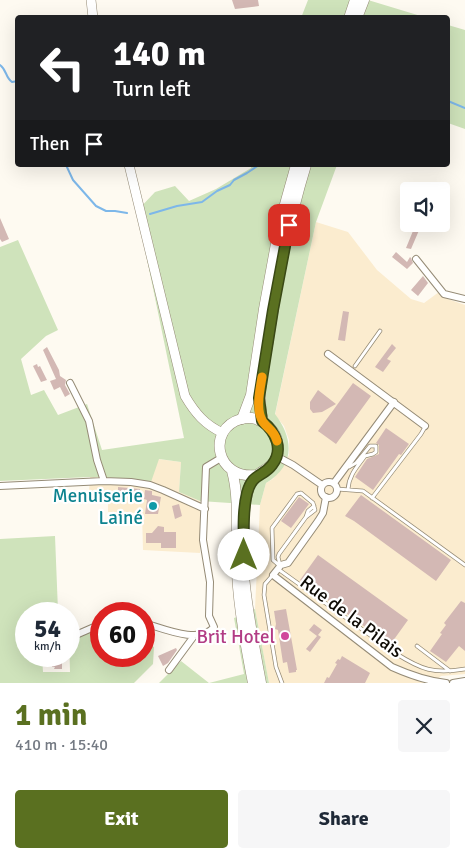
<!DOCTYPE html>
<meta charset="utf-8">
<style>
body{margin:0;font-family:Signika,sans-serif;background:#f6f6f7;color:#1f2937;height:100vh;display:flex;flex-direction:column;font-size:19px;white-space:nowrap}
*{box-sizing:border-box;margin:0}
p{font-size:16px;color:#747a83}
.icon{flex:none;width:28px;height:28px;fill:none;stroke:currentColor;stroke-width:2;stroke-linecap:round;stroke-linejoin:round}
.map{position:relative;height:683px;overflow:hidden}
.panel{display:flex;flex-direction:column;background:#fff;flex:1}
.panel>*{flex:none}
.guide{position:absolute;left:15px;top:15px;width:435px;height:152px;border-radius:5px;box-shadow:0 5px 20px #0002;background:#202124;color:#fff;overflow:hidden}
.buttons{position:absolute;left:400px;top:182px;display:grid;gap:10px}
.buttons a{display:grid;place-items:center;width:50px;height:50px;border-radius:5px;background:#fff;box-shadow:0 5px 20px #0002;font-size:25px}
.speed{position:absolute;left:15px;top:602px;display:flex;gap:10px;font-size:25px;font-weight:700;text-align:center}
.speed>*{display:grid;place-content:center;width:65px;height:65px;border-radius:50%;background:#fff;box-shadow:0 5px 20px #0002;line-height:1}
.speed small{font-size:12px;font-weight:400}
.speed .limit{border:8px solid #d22;background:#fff;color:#111}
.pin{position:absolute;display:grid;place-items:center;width:42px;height:42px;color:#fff;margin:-21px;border-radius:10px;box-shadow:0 2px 8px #0006}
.me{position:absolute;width:55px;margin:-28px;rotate:0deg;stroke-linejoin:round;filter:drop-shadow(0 0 4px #0008)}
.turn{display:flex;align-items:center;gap:18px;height:105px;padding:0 15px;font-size:22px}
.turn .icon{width:65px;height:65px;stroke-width:2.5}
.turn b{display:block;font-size:35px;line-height:42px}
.then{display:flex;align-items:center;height:48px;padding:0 15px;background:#0003;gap:10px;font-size:19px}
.round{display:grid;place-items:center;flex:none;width:52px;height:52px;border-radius:5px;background:#f6f6f7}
.headline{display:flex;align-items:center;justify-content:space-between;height:85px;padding:0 15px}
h1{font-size:30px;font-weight:700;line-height:38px;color:#5a7020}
.action{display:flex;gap:10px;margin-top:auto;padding:10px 15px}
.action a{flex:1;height:58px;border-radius:5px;background:#5a7020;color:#fff;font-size:20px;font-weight:700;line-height:58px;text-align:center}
.action a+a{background:#f6f6f7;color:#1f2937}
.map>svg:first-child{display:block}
.built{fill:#fbeccf}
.green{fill:#cfe3bb}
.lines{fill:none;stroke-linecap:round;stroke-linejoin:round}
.stream{stroke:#7db7e9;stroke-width:2}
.building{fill:#d3b8b4}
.service-casing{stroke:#958b76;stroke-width:4.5}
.minor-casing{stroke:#958b76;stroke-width:8}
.secondary-casing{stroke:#958b76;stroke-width:10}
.primary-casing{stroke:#958b76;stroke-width:11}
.trunk-casing{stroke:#958b76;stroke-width:11}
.service{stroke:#fff;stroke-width:3}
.minor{stroke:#fff;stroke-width:6}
.secondary{stroke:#fff;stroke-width:9}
.primary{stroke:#fff;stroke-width:10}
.trunk{stroke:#fff;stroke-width:10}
.route-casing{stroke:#3a4915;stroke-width:12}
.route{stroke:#5a7020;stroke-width:9}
.slow{stroke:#f59e0b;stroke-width:9}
.culture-dot{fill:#0f9aa8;stroke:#fff;stroke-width:2}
.hotel-dot{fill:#d1479c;stroke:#fff;stroke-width:2}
.labels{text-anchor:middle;stroke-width:4.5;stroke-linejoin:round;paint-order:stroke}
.culture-label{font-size:19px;fill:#0d838f;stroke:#fff;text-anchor:end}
.street-label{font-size:19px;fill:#0e0b05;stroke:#fff}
.hotel-label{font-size:19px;fill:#b23c85;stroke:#fff;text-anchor:end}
</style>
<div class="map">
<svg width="465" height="683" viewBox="0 0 465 683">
<rect width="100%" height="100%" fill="#fefaf1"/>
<path class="built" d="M316,222L348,232L377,270L411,299L424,303L439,292L448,299L465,305V674L441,676L433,683H269L255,609L260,505L266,483L273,479L289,455V440L284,426L275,415Z
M158,459L181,462L179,492L200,501V553L143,550L142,513L108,512V495L89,491L90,477L119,478Z"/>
<path class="green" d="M308,0H368L424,17L301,18Z
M448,25L465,30V129L448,123Z
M251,165H337L316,222L275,414C294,439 295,466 266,483L260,505L200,501L179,492L181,462L159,459L151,482L119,478L90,477L0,481V247L18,240L58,330L46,336L21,359L31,395L44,390L58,415L87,404L102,450L184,438L137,211L155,192L175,186L189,201L216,189L251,168Z
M55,536L58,611L26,614V656H42L43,672H70L69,635L101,621V656H144V643L154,647L153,664L134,683H0V539Z
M255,609L269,683H159L181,661L209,683L244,674L234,618Z"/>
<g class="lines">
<path class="stream" d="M0,65C7,70 5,77 12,82L18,81
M448,101L465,108
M66,165L73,180L96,206L106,211H115L127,213
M150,214L177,206L202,202L217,191L230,185L234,180L247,173L259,165"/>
</g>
<path class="building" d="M232,0H258L259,6L235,9Z
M0,218L9,239L2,242L0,239Z
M415,226L420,228L411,249L406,248Z
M396,252L407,262L410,257L411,258L413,263L407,269L392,257Z
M423,276L428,283L418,296L411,290Z
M343,311L349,312L345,341L338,340Z
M392,344L396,348L387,359L391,361L383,372L375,367Z
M47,347L59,370L60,376L66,380L65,385L70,394L65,397L60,387L54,390L50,381L56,379L43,350Z
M37,364L38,367L40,366L47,380L41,382L33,366Z
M353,383L371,396L336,444L318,431Z
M318,390L336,404L322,412L313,413L310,409V402Z
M386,428L409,444L401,455L399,454L373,490L355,477L367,459L379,454V445L376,443Z
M118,487L140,489V493L118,492Z
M145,490L152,491V495L161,497L158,514H145L147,500L144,499Z
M361,495L451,560L436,581L354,521L345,516Z
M299,497L309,504L291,528L281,521Z
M179,504L182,516L175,519L172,506Z
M158,526L164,527V532H176V548H161V543H146V533H152Z
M318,555L408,620L390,645L300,580Z
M461,601L465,603V651L459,646L446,662L430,651L442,634L440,633L446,625L444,623Z
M286,609L297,670H296V672L289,673L287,662L283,663L278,630L275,629L276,624L274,611Z
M314,624L322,630L318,635L321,637L310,652L306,649L317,636L309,630Z
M176,648L177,650L168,663L163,666L158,656Z
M56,656H62V669H54L55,667H52V662H56Z
M342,656L370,673L365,683H324L327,677L329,678L337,664L335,663L338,659L340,660Z"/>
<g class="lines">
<defs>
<path id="service" d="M355,366L380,331
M337,489L363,491L465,565
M348,489C349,475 357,467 365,456L373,454L376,452V446H370L356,463L349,467
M372,498L421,434L425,427
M306,517L308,511L314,506
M280,566L273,560L272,528L297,494L301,493L313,503L315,510L306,517L279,554L278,557L280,565
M278,569L395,653C422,670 433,674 465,669
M272,576L265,584L264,595L276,667L282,683
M417,646L450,671"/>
<path id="minor" d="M416,259L444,294L465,299
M328,354L425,426
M70,383L89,421L97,460L104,481
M276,456L293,465L322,485
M321 490a8 8 0 1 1 16 0a8 8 0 1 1-16 0Z
M334,483L394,402
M0,486L104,481L131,482L150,485L163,490L205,509
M326,497L323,513L318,521L288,563L281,565L273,575L392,667C410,675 426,681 446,683
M144,623C162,628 200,645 214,627L209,616L210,582L203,540L206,467L221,458
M69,638L101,624
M169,670L194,636
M453,683L465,681"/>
<path id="secondary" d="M91,0L93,18
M129,165L185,396C195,413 205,425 223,433"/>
<path id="primary" d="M232,471C241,504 234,539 237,573C239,610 246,647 253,683
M256,475C216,480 206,429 241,419C258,414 277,428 278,446C278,465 268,467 257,475C251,479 248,489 247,495C235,556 250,623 261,683"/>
<path id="trunk" d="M349,18L355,0
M357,18L364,0
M242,419L251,395L264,309L280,222L296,165
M263,421C256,395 264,368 268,342C277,282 288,223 306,165"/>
</defs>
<use href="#service" class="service-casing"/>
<use href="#minor" class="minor-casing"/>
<use href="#secondary" class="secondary-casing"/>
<use href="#primary" class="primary-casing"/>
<use href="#trunk" class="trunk-casing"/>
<use href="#service" class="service"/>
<use href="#minor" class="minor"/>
<use href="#secondary" class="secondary"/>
<use href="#primary" class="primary"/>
<use href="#trunk" class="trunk"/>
</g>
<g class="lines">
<defs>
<path id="route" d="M244,555C244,535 242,513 247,493C253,472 262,478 272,465C284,450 276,432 262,421L259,398L273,310L289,225"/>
</defs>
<use href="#route" class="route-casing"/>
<use href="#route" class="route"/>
<path class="slow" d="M262,377C260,390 255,410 263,422C269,430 274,430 277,441"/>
</g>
<circle class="culture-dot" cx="153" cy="506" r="5"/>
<circle class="hotel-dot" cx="285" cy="636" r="5"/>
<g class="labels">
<g class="culture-label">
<text x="143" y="502">Menuiserie<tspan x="143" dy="22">Lainé</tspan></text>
</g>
<g class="street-label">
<text transform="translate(352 616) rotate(37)" y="7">Rue de la Pilais</text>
</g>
<g class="hotel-label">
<text x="275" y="643">Brit Hotel</text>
</g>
</g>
</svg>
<div class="buttons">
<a><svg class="icon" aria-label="sound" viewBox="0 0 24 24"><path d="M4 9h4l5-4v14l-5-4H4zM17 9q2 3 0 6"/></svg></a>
</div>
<div class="speed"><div>54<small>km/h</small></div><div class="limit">60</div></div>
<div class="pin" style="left:289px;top:225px;background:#d93025"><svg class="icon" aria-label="arrive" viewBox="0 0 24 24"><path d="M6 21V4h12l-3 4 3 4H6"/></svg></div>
<svg class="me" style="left:244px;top:555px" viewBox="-20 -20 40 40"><circle r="19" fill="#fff"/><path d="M0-13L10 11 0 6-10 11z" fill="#5a7020"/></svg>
<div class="guide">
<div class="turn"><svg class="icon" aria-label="left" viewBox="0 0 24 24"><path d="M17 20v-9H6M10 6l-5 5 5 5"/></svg><div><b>140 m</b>Turn left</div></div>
<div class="then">Then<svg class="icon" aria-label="arrive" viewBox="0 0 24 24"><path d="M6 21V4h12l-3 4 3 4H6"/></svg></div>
</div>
</div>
<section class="panel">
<div class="headline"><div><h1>1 min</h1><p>410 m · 15:40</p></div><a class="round"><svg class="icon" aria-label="close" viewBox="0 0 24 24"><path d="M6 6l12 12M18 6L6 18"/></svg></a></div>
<div class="action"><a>Exit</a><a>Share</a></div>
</section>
